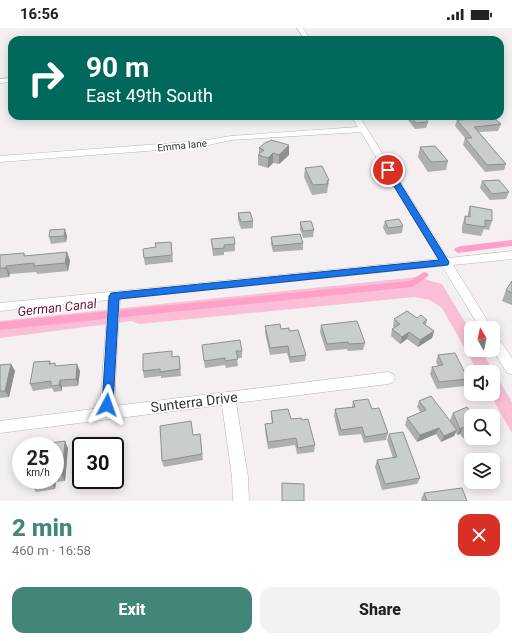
<!DOCTYPE html>
<meta charset="utf-8">
<style>
body{margin:0;font-family:Roboto,sans-serif;background:#f2f2f2;color:#222;height:100vh;display:flex;flex-direction:column;font-size:15px;white-space:nowrap}
*{box-sizing:border-box;margin:0}
p{font-size:13px;color:#767676}
.icon{flex:none;width:22px;height:22px;fill:none;stroke:currentColor;stroke-width:2;stroke-linecap:round;stroke-linejoin:round}
.map{position:relative;height:473px;overflow:hidden}
.side{display:flex;flex-direction:column;background:#fff;flex:1}
.side>*{flex:none}
.hud{position:absolute;left:8px;top:8px;width:496px;height:84px;border-radius:12px;box-shadow:0 2px 10px #0003;background:#00695c;color:#fff;overflow:hidden}
.needle{width:26px;rotate:351deg}
.buttons{position:absolute;left:464px;top:293px;display:grid;gap:8px}
.buttons a{display:grid;place-items:center;width:36px;height:36px;border-radius:8px;background:#fff;box-shadow:0 2px 10px #0003;font-size:20px}
.speed{position:absolute;left:12px;top:409px;display:flex;gap:8px;font-size:20px;font-weight:700;text-align:center}
.speed>*{display:grid;place-content:center;width:52px;height:52px;border-radius:50%;background:#fff;box-shadow:0 2px 10px #0003;line-height:1}
.speed small{font-size:10px;font-weight:400}
.speed .limit{border:2px solid #111;border-radius:6px;background:#fff;color:#111}
.pin{position:absolute;display:grid;place-items:center;width:34px;height:34px;color:#fff;margin:-17px;border:2px solid #fff;border-radius:50%;box-shadow:0 1px 4px #0007}
.me{position:absolute;width:44px;margin:-22px;rotate:4deg;stroke-linejoin:round;filter:drop-shadow(0 0 3px #0008)}
.turn{display:flex;align-items:center;gap:14px;height:84px;padding:0 12px;font-size:18px}
.turn .icon{width:52px;height:52px;stroke-width:2.5}
.turn b{display:block;font-size:28px;line-height:34px}
.round{display:grid;place-items:center;flex:none;width:42px;height:42px;border-radius:12px;background:#f2f2f2}
.headline{display:flex;align-items:center;justify-content:space-between;height:68px;padding:0 12px}
h1{font-size:24px;font-weight:800;line-height:30px;color:#428679}
.action{display:flex;gap:8px;margin-top:auto;padding:8px 12px}
.action a{flex:1;height:46px;border-radius:12px;background:#428679;color:#fff;font-size:16px;font-weight:800;line-height:46px;text-align:center}
.action a+a{background:#f2f2f2;color:#222}
.status{display:flex;justify-content:space-between;align-items:center;height:28px;padding:0 20px;background:#fff;direction:ltr}
.status svg{height:11px;fill:currentColor}
.map>svg:first-child{display:block}
.green{fill:#fabed6}
.lines{fill:none;stroke-linecap:round;stroke-linejoin:round}
.canal{fill:#fda1c9;fill-rule:evenodd}
.minor-casing{stroke:#b8b4b6;stroke-width:1}
.minor{fill:#fff;fill-rule:evenodd}
.wall{fill:#adb0af}
.shaded-wall{fill:#8d908f}
.building{fill:#c9cdcc;stroke:#8d908f}
.route{fill:#1a73e8;stroke:#114b97}
.labels{text-anchor:middle;stroke-width:3;stroke-linejoin:round;paint-order:stroke}
.far-street-label{font-size:10px;fill:#343333;stroke:#fff}
.water-label{font-size:13px;font-style:italic;fill:#64153f;stroke:#fff}
.near-street-label{font-size:14px;fill:#343333;stroke:#fff}
</style>
<div class="status"><b>16:56</b><svg viewBox="0 0 49 12"><path d="M0 12V9h3v3zM5 12V6h3v6zM10 12V3h3v9zM15 12V0h3v12zM26 1h20v11H26zM47 4h2v5h-2z"/></svg></div>
<div class="map">
<svg width="512" height="473" viewBox="0 0 512 473">
<rect width="100%" height="100%" fill="#f4f0f2"/>
<path class="green" d="M417,249L442,256L471,304V322H481L512,374V405L490,366H493V344H478L442,280L430,272L415,269L139,296L131,293L0,310V293Z"/>
<g class="lines">
<path class="canal" d="M512,212V218L458,225L454,222L455,220L461,218Z
M424,244L427,245L429,247L427,249L412,259L0,302V294L410,253Z"/>
<defs>
<path id="minor" d="M297,0H303L311,12H305Z
M12,50V54L0,55V51Z
M351,88H359L448,230L512,223V231L453,237L492,300H480L442,238L120,271L114,378L388,344L393,346L395,350L393,354L388,356L236,375L248,449L249,473H233L232,449L222,377L0,405V393L100,380L108,272L0,283V275L438,231L361,104L231,112L200,119L0,134V128L200,113L231,108L358,99Z
M493,306L497,308L512,330V346L507,345L493,322Z"/>
</defs>
<use href="#minor" class="minor-casing"/>
<use href="#minor" class="minor"/>
</g>
<path class="wall" d="M405,88H423L428,94L426,100L415,101Z
M457,92L501,96L498,103L479,104L506,136L504,142L485,144L463,117L465,110L455,98Z
M420,119L448,133L446,142L428,144L418,129Z
M259,120L289,127L279,136L273,135L268,140L258,137V127L259,126Z
M305,140L329,152L327,165L312,167L304,149Z
M482,153L509,164L506,171L490,172L480,160Z
M470,178L492,193L489,202L484,201L481,208L462,205V198L465,188L467,189Z
M238,185L253,193V200L241,201L238,192Z
M385,193L403,198L402,205L387,207L383,200Z
M300,194L314,202L313,209L303,210L300,201Z
M67,208L66,214L51,216L49,209Z
M271,209L303,215V222L273,224L271,216Z
M211,211L235,216V223L224,224V227L213,228Z
M171,214L173,234L145,237L144,230L156,219Z
M67,224L70,233L68,243L37,246L36,244L10,246L9,249L0,250V227L24,225L25,228Z
M512,253V277L502,273L506,262Z
M394,291L427,292L426,297L434,303L432,310L418,319L407,311L400,316L391,308L392,301L394,300L393,298Z
M321,297L365,315L363,322L348,323L347,321L326,323L320,304Z
M265,298L281,301L289,303L306,327L305,333L290,335L287,325L270,327L265,305Z
M202,317L242,323V330H237L238,338L226,340L225,337L205,340Z
M438,327L468,351L465,358L437,361L430,346L432,339L438,338L436,334Z
M173,329L180,335L181,348L161,350V348L144,350L143,343Z
M50,333L51,335L57,338L80,343L78,358L62,359V363L54,364L52,360L33,363L30,356Z
M11,336L15,343L9,369L0,370V337Z
M353,373L372,381L388,405L386,412L364,415L361,406L339,408L334,388L335,381L352,379Z
M419,373L451,394L450,392L453,385L471,388V408L464,411L460,406L457,407L456,404L454,408L441,414L436,406L417,414L405,397L407,390L421,385L417,379Z
M271,383L291,391L302,392L315,417L314,424L297,426L295,417L268,421L265,402V396L272,395L271,390Z
M200,406L203,432L164,439L162,433L193,407Z
M389,406L420,450L417,456L382,462L375,439L377,432L393,430L387,412Z
M55,418L68,420L65,453L56,454L55,461L36,464L32,458L33,452L25,453V452H55Z
M424,465L467,473H422L421,471Z"/>
<path class="shaded-wall" d="M289,117V127L279,136V127Z
M273,125V135L268,140V130Z
M65,201L67,208L66,214L64,208Z
M67,224L70,233L68,243L65,235Z
M6,238L10,246L9,249L6,240Z
M434,303L432,310L418,319L420,312Z
M409,304L407,311L400,316L402,309Z
M11,336L15,343L9,369L5,363Z
M77,336L80,343L78,358L76,351Z
M60,352L62,359V363L59,357Z
M463,399L460,406L457,407L460,401Z
M439,400L436,406L417,414L420,407Z
M457,402L454,408L441,414L444,408Z
M471,403V408L464,411L468,404Z
M65,413L68,420L65,453L62,447Z
M52,452H55L56,454L55,461L52,455Z"/>
<path class="building" d="M410,88H423L428,94L416,95Z
M494,90L501,96L474,99L506,136L487,137L465,110H472L457,92Z
M271,112L289,117L279,127L273,125L268,130L258,127L264,122L259,120L266,114H268Z
M435,118L448,133L431,134L420,119Z
M322,138L329,152L327,153L328,156L313,157L305,140Z
M499,152L509,164L492,166L482,153Z
M470,178L492,182V193L485,192V199L465,196V188L470,189Z
M250,184L253,193L241,194L238,185Z
M399,191L403,198L388,200L385,193Z
M311,193L314,202L303,203L300,194Z
M65,201L64,208L49,209L50,202Z
M300,206L303,215L273,218L271,209Z
M234,209L235,216L224,217V220L213,221L211,211Z
M171,214L172,227L144,230L143,221L156,219L155,215Z
M67,224L65,235L34,238V235L6,238V240H0V227L24,225V228Z
M512,253V265L506,262Z
M407,283L417,290L421,287L427,292L423,295L434,303L420,312L409,304L402,309L392,301L400,296L394,291Z
M357,293L365,315L349,316L348,314L327,316L321,297Z
M280,296L281,301L289,300V303L298,302L306,327L290,329L288,318L270,320L265,298Z
M240,312L242,323H236L238,331L225,333V330L204,333L202,317Z
M172,323V329L179,328L180,341L160,344V341L143,343V326Z
M455,325L468,351L439,354L432,339L443,337L438,327Z
M50,333L49,336L55,335V338L77,336L76,351L60,352L59,357L51,358V353L30,356L34,334Z
M11,336L5,363H0V337Z
M431,368L457,402L444,408L439,400L420,407L407,390L426,382L419,373Z
M368,371L372,381L379,380L388,405L365,409L362,399L341,402L335,381L355,379L353,373Z
M467,379L474,388H471V403L468,404L463,399L460,401L453,385Z
M288,381L291,391L301,390L302,392L308,391L315,417L298,420L296,410L268,414L265,396L273,395L271,383Z
M191,393L193,407L200,406L202,426L162,433L160,398Z
M403,404L420,450L385,456L377,432L397,429L389,406Z
M65,413L62,447L55,448V418H34V417Z
M33,452H52V455L32,458Z
M282,455L304,456V473H282Z
M462,460L467,473H427L424,465Z"/>
<path class="route" d="M385,140H388L392,142L449,234L448,237L119,271L113,377L111,381L107,382L103,381L102,377L109,268L111,265L439,232L384,142Z"/>
<g class="labels">
<g class="far-street-label">
<text transform="translate(182 117) rotate(-6)" y="4">Emma lane</text>
</g>
<g class="water-label">
<text transform="translate(57 279) rotate(-6)" y="5">German Canal</text>
</g>
<g class="near-street-label">
<text transform="translate(194 374) rotate(-7)" y="5">Sunterra Drive</text>
</g>
</g>
</svg>
<div class="buttons">
<a><svg class="needle" viewBox="-14 -14 28 28"><path d="M0-13l5 13h-10z" fill="#e53935"/><path d="M0 13l5-13h-10z" fill="#767676"/></svg></a>
<a><svg class="icon" aria-label="sound" viewBox="0 0 24 24"><path d="M4 9h4l5-4v14l-5-4H4zM17 9q2 3 0 6"/></svg></a>
<a><svg class="icon" aria-label="search" viewBox="0 0 24 24"><circle cx="10" cy="10" r="6"/><path d="M15 15l6 6"/></svg></a>
<a><svg class="icon" aria-label="layers" viewBox="0 0 24 24"><path d="M12 4l9 5-9 5-9-5zM3 14l9 5 9-5"/></svg></a>
</div>
<div class="speed"><div>25<small>km/h</small></div><div class="limit">30</div></div>
<div class="pin" style="left:388px;top:142px;background:#d93025"><svg class="icon" aria-label="arrive" viewBox="0 0 24 24"><path d="M6 21V4h12l-3 4 3 4H6"/></svg></div>
<svg class="me" style="left:107px;top:377px" viewBox="-20 -20 40 40"><path d="M0-17L14 15 0 8-14 15z" fill="#1a73e8" stroke="#fff" stroke-width="4"/></svg>
<div class="hud">
<div class="turn"><svg class="icon" aria-label="right" viewBox="0 0 24 24"><path d="M7 20v-9h11M14 6l5 5-5 5"/></svg><div><b>90 m</b>East 49th South</div></div>
</div>
</div>
<section class="side">
<div class="headline"><div><h1>2 min</h1><p>460 m · 16:58</p></div><a class="round" style="background:#d93025;color:#fff"><svg class="icon" aria-label="close" viewBox="0 0 24 24"><path d="M6 6l12 12M18 6L6 18"/></svg></a></div>
<div class="action"><a>Exit</a><a>Share</a></div>
</section>
